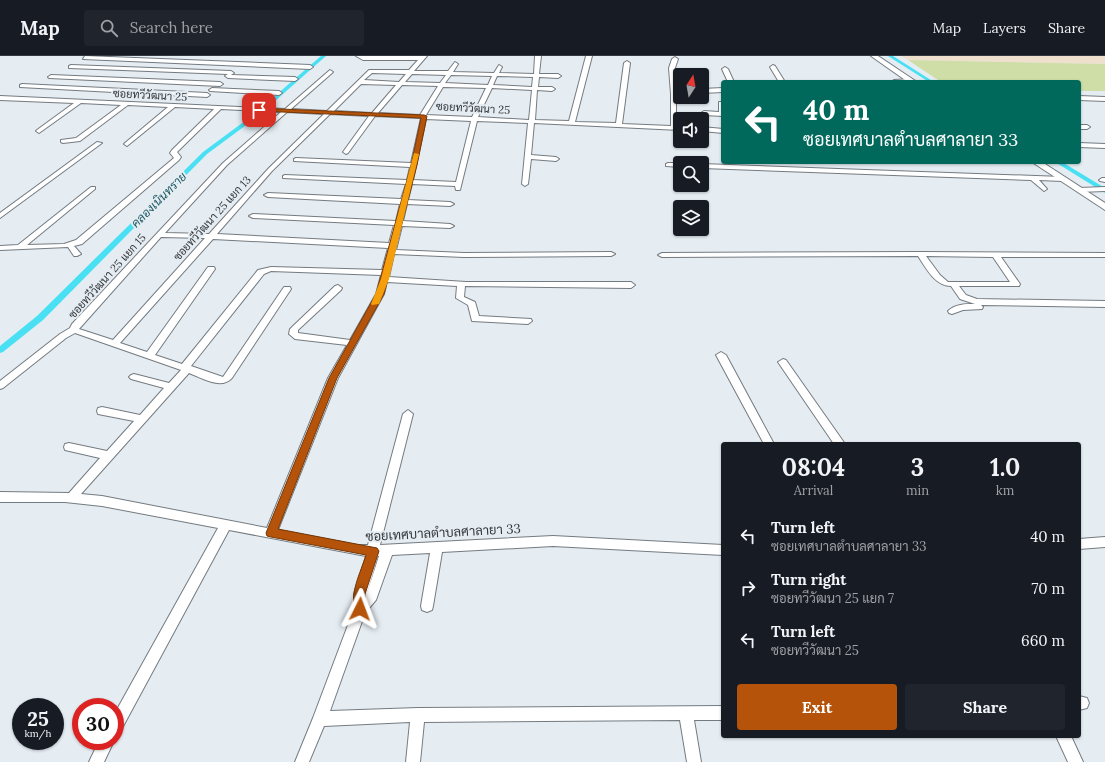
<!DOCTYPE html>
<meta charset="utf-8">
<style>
body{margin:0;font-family:Lora,Sarabun,serif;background:#20242c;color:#f1f3f6;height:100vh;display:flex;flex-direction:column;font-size:15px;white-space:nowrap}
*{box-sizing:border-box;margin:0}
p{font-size:13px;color:#9ea1a6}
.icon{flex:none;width:22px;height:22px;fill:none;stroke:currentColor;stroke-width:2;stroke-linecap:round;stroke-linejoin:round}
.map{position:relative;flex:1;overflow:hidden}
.details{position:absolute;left:721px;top:386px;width:360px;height:296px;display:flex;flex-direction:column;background:#171b24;border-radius:4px;box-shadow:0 1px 3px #0004}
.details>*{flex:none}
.banner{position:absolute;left:721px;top:24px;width:360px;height:84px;border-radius:4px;box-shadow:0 1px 3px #0004;background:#00695c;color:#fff;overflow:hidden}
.needle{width:26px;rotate:11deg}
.tools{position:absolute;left:673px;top:12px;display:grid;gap:8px}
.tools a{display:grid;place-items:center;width:36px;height:36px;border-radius:4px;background:#171b24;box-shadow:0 1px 3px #0004;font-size:20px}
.speed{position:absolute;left:12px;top:642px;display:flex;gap:8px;font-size:20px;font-weight:700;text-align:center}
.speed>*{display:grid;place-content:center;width:52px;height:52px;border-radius:50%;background:#171b24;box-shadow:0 1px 3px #0004;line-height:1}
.speed small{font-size:10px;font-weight:400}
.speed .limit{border:6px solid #d22;background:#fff;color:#111}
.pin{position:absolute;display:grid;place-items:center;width:34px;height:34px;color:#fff;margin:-17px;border-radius:8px;box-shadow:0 2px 6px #0006}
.me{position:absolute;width:44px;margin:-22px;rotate:3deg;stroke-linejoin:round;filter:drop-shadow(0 0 3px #0008)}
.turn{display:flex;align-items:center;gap:14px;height:84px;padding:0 16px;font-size:18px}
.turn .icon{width:52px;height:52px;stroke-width:2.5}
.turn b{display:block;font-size:28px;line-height:34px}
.eta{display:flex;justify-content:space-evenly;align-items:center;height:68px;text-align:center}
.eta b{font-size:24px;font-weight:800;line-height:28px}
.button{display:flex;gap:8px;margin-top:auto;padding:8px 16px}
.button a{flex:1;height:46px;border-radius:4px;background:#b45309;color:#fff;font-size:16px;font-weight:800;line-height:46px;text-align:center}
.button a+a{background:#20242c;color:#f1f3f6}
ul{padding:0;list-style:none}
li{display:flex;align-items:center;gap:12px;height:52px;padding:0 16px}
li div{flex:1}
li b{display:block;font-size:15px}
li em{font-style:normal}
header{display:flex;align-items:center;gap:24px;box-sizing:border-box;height:56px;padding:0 20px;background:#171b24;border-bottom:1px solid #363941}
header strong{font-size:19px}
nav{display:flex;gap:22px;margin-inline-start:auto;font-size:14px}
.search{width:280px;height:36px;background:#20242c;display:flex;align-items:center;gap:10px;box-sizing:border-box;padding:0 14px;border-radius:4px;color:#9ea1a6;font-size:15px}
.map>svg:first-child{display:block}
.education{fill:#efdfcd}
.green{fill:#cfdea6}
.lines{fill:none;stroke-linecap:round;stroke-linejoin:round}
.canal{fill:#48e0f2;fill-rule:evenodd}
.minor-casing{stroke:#747b80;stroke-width:2}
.major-casing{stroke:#747b80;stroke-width:2}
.minor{fill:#fff;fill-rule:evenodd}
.major{fill:#fff;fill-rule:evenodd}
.route{fill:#b45309;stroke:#753606}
.slow{fill:#f59e0b}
.labels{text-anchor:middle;stroke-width:4;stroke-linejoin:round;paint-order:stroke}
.far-street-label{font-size:11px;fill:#34373a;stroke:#e5edf3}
.far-water-label{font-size:12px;font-style:italic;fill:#1d5a62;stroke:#e5edf3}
.street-label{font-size:13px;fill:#34373a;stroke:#e5edf3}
</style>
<header>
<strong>Map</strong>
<div class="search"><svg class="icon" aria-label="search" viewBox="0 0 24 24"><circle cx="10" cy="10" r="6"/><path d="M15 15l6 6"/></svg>Search here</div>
<nav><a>Map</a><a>Layers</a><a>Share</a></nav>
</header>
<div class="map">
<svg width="1105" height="706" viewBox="0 0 1105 706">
<rect width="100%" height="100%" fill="#e5edf3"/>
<path class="education" d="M901,0H1105V8L908,4Z"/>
<path class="green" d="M908,4L1105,8V35H1079V26H941Z"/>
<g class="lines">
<path class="canal" d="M321,0H326L257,61L207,98L43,264L3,296L0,297V290L37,260L203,96L253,59Z
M888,0H893L934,26H929Z
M1055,106H1062L1105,132V137Z"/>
<defs>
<path id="minor" d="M85,0L310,9L313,11L310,13L83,3Z
M356,0H427L414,15H448L455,6L458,8L453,16L494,17L499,9L502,11L499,17L534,18L535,0H541L539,18H558L561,20L558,22L539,21L538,31H552L555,33L552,35L537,34L535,64L569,65L586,0H592L575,66L616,67L624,7L627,5L630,7L622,68L671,70V38L669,12L672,3L675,1L678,3L675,12L677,35L680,34V38L676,40V69L680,70V74L534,67L531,99L556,101L559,103L556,105L531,103L528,128L525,130L522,128L528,67L477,65L460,134H456L455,130L412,128L408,144L450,146L454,148L450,150L407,148L403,165L450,168L454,170L450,172L402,170L396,194L464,197L611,196L615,198L611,200L464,201L394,198L389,221L466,226H631L635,229L631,232L465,230L464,241L475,246L479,260L531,263L532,265L528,268L472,265L468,249L456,242L457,230L387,226L384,238L338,322L278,474L357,489H368L403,358L408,354L413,358L380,489L553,480L723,489V499L553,490L442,496L433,550L432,554L427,556L422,554L421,550L430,497L392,499L376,544L365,557L330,655L418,652L723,650V664H694L701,706H687L680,664L424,666L420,706H406L410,666L324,670L309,706H295L313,662L354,553V538L366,500L229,474L120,676L115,678V657L218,472L102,450L65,446H0V436L69,437L100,402L65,394L64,391L65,388L69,387L107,395L134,365L98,358L97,355L98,352L102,351L140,359L164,332L131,323L129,321L131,319L134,318L169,327L181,314L75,277L66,282L3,332L0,333V325L60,278L70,272L72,268L223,107L281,56L221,53L177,96L181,101L179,104L82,188L74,190L81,198L77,200H74L68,191L0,194V190L18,189L91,131H95V133L27,189L64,188L76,184L174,102L170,97L172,94L214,53L175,51L127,90L124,88L125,87L168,51L128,49L80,85L63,87L61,86V84L76,82L121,49L81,47L39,77L36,75L37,74L74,47L0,44V40L285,53L330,14L333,16L332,17L291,53L327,55L369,14H409L418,4H363ZM372,17L406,18L399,26L364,24ZM412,18L446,19L440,27L405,26ZM451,19L492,20L488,29L445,27ZM497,20L533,21L532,31L493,29ZM361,28L396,29L372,57L334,55ZM402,29L438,30L420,59L378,57ZM443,31L486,32L472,61L426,59ZM492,32L532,34L529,64L478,61ZM287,56L324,58L268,113L209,178L165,177L227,109ZM330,58L369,60L343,96L346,98L348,97L375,60L421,62L411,107L296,102L294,103V105L410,111L407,124L285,119L283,120V122L406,128L401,143L268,137L264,139L268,141L400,148L396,165L253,158L249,160L253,162L394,169L389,187L217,178L272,115ZM426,63L471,65L456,126L413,124ZM161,181L205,182L113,284L79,273ZM213,183L388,192L382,214L271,211L258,214L182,308L155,299L215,213L214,211H208L147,296L120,287ZM271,215L381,219L376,238L350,284L298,277V274L341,234L342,232L338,229L335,230L290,273L289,278L295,283L347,289L328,322L267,472L102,440L81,438L189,317C202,322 221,334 232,322L291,233L290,231H284L223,321L191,310L264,218ZM378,500H379L367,537Z
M71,9L231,15L234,17L231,19L295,21L298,23L295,25L228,22L225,20L228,18L69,12V10Z
M773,9L775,10L785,26H779L770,11Z
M725,11L728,13L734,26H728L722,13Z
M51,19L220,26L223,28L220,30L49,22L48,21Z
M911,23L913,26H891L894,24Z
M22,28L207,37L210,39L207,41L20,31V29Z
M212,32L279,35L282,37L279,39L210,35L209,34Z
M723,32V36L702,37V33Z
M1079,40L1105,41V45L1079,44Z
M719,46H723V60L704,59L701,57L704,55L719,56Z
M1079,69H1087L1090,71L1087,73H1079Z
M702,71L723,73V77L702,75Z
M97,86L102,87L0,162V157Z
M1079,87L1105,88V92L1079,91Z
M668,107H680V111L666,110V108Z
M702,108L1062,121L1065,123L1062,125L1039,124L1047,133L1044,135L1031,124L702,112Z
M1102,122H1105V126L1100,125L1099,124Z
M1105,131V135L1079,136L1076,134L1079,132Z
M920,196L1105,197V201H1001L1020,228L1019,230H959L966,239L977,243L1105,245V251L981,249L983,251L982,253L963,254L952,258L949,257L948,255C955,248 965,248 975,248L960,243L951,230C935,230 926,212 918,200L662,201L658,199L662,197ZM926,200L993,201L1010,226H948L940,219Z
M721,296L726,299L774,388H764L716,299Z
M783,303L786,304L845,388H834L778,306Z
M1105,481V491L1079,493V483Z
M1079,640L1087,642L1089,647L1087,652L1079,654Z
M1056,680H1071L1083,706H1068Z
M99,685H114L104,706H89Z"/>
<path id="major" d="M871,0H878L917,26H908Z
M1032,106H1042L1105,147V154Z"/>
</defs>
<use href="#minor" class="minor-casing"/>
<use href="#major" class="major-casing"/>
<use href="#minor" class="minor"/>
<use href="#major" class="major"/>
</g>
<path class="route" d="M257,52L424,59L427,60L417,109L384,238L337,322L278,473L377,492L379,495L365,538L366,553L364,557L360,558L356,557C348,539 361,516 366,499L271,481L267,480L266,477L329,322L376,238L411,109L421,62L259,55Z"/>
<path class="slow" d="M414,97L419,98L389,223L379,248L372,249L371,248L381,223Z"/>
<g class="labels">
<g class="far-street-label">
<text transform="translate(150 39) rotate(3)" y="4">ซอยทวีวัฒนา 25</text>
<text transform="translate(473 52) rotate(3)" y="4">ซอยทวีวัฒนา 25</text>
<text transform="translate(212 162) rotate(-48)" y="4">ซอยทวีวัฒนา 25 แยก 13</text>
<text transform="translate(107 220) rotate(-48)" y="4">ซอยทวีวัฒนา 25 แยก 15</text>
</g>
<g class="far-water-label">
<text transform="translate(159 144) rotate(-45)" y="4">คลองเนินทราย</text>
</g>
<g class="street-label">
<text transform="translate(443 476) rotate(-3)" y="5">ซอยเทศบาลตำบลศาลายา 33</text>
</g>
</g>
</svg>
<div class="tools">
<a><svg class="needle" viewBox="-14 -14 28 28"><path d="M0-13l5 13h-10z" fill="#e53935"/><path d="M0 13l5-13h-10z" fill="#9ea1a6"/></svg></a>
<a><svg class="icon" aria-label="sound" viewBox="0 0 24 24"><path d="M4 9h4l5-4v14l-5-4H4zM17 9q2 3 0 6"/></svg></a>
<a><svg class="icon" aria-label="search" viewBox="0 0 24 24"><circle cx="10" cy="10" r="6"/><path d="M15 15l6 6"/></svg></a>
<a><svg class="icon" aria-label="layers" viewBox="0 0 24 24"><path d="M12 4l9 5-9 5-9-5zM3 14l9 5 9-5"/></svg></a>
</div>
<div class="speed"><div>25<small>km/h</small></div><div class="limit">30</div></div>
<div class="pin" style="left:259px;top:54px;background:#d93025"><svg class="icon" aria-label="arrive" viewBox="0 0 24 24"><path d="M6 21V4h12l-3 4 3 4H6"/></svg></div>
<svg class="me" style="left:360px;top:553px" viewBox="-20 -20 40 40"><path d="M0-17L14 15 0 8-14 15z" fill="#b45309" stroke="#fff" stroke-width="4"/></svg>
<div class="banner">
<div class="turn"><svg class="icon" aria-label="left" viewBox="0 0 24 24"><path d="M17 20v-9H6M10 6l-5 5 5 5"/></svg><div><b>40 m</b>ซอยเทศบาลตำบลศาลายา 33</div></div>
</div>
<section class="details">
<div class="eta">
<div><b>08:04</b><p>Arrival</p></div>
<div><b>3</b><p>min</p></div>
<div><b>1.0</b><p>km</p></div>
</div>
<ul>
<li><svg class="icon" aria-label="left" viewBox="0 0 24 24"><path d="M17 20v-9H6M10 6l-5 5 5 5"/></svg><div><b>Turn left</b><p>ซอยเทศบาลตำบลศาลายา 33</p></div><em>40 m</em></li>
<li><svg class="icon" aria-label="right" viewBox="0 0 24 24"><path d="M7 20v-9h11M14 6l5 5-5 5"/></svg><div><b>Turn right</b><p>ซอยทวีวัฒนา 25 แยก 7</p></div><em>70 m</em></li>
<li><svg class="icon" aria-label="left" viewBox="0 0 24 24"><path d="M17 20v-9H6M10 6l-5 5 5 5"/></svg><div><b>Turn left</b><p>ซอยทวีวัฒนา 25</p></div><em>660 m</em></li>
</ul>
<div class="button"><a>Exit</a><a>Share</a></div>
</section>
</div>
